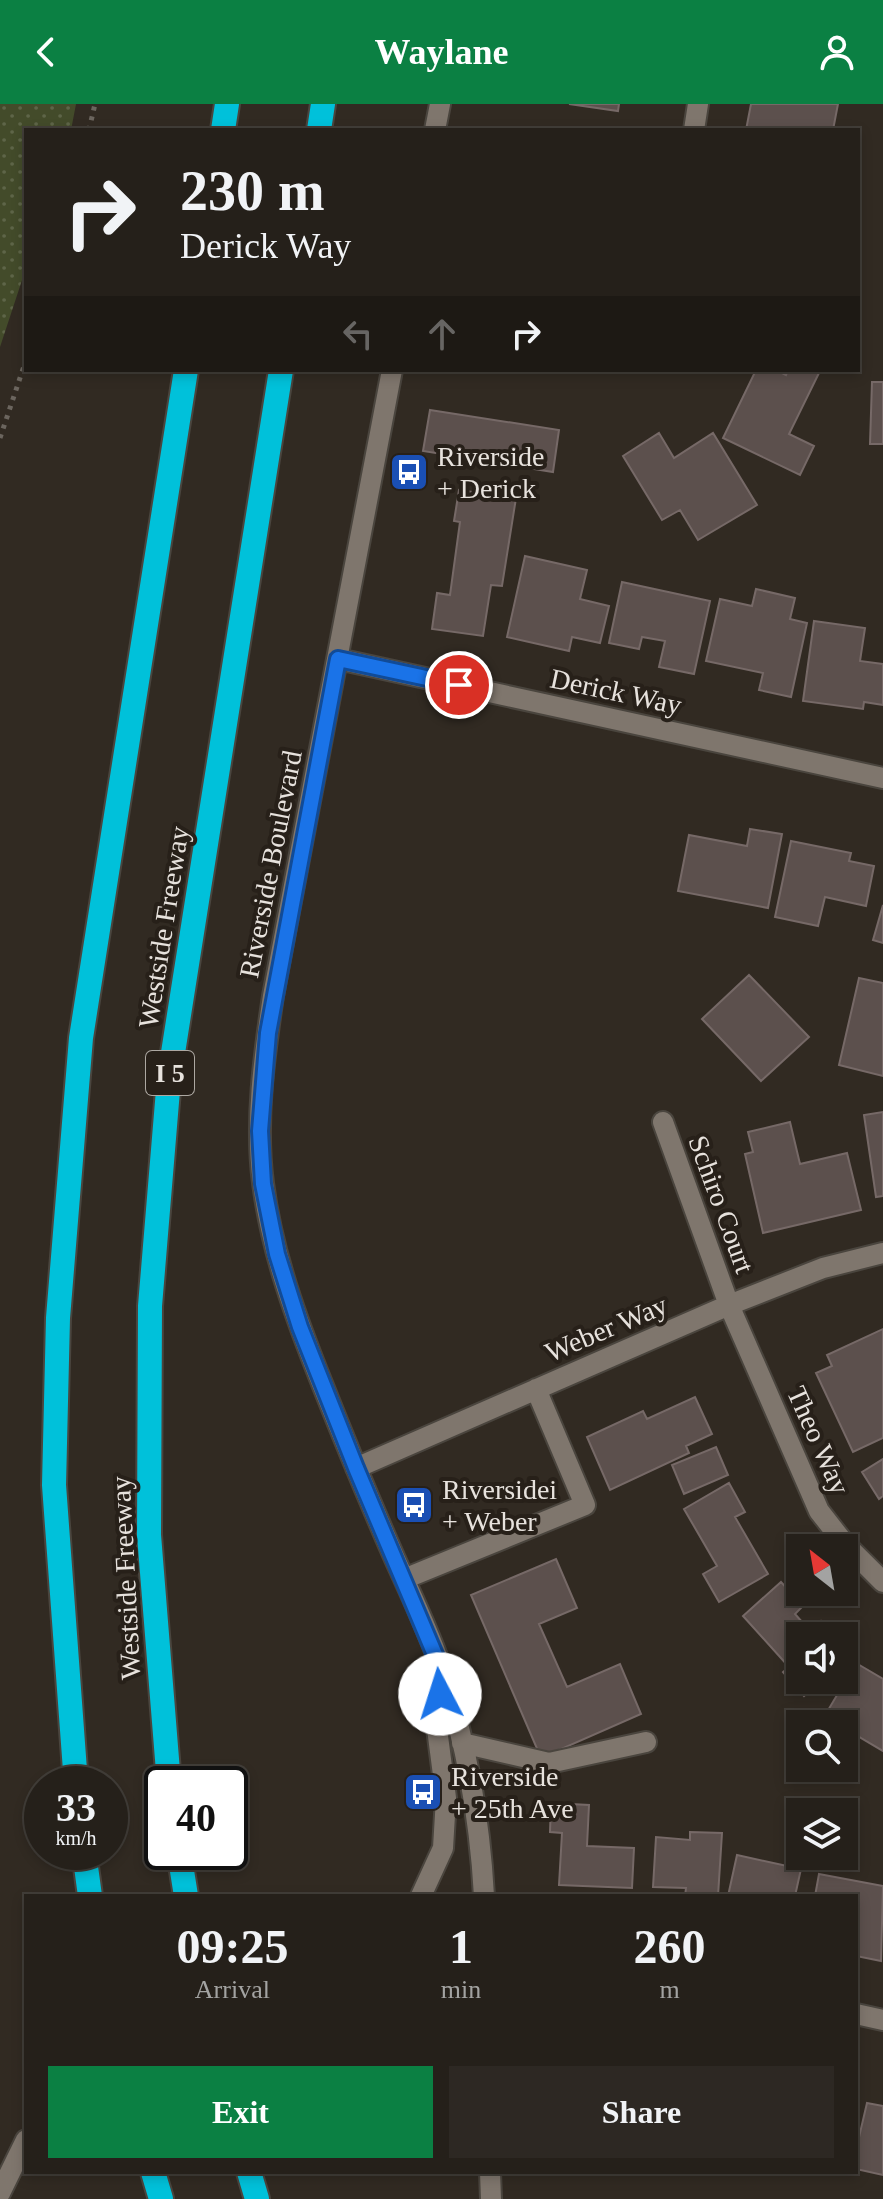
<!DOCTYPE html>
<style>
body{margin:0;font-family:"Times New Roman",serif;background:#2d2823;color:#f1f3f6;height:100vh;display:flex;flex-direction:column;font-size:30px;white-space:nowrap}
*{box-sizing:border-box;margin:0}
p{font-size:26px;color:#a3a3a2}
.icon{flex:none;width:44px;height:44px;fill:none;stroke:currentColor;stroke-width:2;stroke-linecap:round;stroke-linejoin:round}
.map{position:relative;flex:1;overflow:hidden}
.panel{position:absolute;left:24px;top:1790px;width:834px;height:280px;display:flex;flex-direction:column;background:#25201a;border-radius:0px;box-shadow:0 4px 12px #0003,0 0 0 2px #423e39}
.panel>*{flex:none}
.top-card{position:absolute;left:24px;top:24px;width:836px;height:244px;border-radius:0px;box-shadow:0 4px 12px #0003,0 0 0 2px #423e39;background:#25201a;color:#f1f3f6;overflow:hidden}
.needle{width:52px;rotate:329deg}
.controls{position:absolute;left:786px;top:1430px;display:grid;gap:16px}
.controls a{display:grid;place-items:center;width:72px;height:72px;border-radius:0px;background:#25201a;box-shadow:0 4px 12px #0003,0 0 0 2px #423e39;font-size:40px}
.speed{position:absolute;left:24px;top:1662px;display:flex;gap:16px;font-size:40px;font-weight:700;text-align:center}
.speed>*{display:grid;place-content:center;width:104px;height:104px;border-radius:50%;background:#25201a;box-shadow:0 4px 12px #0003,0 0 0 2px #423e39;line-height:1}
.speed small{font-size:20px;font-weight:400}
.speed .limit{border:4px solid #111;border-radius:12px;background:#fff;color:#111}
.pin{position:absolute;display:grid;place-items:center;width:68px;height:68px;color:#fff;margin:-34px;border:4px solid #fff;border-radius:50%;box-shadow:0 2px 8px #0007}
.me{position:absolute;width:88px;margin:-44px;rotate:355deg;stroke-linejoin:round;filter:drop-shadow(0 0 6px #0008)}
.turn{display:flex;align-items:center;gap:28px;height:168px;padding:0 24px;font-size:36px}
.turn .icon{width:104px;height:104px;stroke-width:2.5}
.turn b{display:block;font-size:56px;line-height:68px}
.lanes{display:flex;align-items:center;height:76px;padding:0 24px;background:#0003;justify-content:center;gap:40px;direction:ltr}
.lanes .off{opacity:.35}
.eta{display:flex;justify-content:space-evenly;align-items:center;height:136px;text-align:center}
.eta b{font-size:48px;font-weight:800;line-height:56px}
.cta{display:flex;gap:16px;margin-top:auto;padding:16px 24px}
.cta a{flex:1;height:92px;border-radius:0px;background:#0b8043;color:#fff;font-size:32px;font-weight:800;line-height:92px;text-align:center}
.cta a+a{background:#2d2823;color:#f1f3f6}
header{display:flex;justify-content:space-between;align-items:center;height:104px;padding:0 24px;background:#0b8043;color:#fff;font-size:36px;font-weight:800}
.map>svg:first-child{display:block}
.grass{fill:url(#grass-dots)}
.building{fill:#5c504d;stroke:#766967;stroke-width:2}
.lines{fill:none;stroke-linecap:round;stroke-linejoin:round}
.minor-casing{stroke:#4a453e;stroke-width:24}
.highway-casing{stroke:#4a453e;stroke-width:28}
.path{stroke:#6b655e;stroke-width:5;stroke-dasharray:4 6;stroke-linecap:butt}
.minor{stroke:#7f766d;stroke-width:20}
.highway{stroke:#00c1da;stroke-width:24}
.route-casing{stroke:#114b97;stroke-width:20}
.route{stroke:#1a73e8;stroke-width:14}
.labels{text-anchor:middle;stroke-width:8;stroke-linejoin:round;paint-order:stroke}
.shield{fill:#272019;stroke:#ada8a2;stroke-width:2}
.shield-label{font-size:26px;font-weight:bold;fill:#e7e2dd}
.poi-label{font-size:28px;fill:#e7e2dd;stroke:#272019;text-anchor:start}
.street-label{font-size:28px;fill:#e7e2dd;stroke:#272019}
</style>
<header><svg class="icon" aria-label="back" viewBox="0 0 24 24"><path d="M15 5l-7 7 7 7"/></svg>Waylane<svg class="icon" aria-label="person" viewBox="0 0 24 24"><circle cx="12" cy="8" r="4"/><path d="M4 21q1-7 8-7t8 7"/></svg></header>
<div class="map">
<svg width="883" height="2095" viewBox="0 0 883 2095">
<defs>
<pattern id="grass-dots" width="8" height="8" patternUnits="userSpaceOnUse" patternTransform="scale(2)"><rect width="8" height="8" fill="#434b2a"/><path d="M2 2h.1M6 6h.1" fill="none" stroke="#5e6548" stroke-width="1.8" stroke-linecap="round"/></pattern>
</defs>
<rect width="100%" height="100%" fill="#312a22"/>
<path class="grass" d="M0,0H76L71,26H26V164L0,243Z"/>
<path class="building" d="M569,0H619L618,7Z
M751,0H838L833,26H746Z
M756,266H776L786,271L788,266L820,267L789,330L814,342L800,371L723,334Z
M872,278H883V340H870Z
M430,306L559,326L553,368L423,347Z
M659,329L674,354L713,329L757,401L698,436L680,406L662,416L623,352Z
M459,386L516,394L502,482L491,481L483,532L432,525L437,489L450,491L460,418L454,417Z
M525,452L587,466L580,495L609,502L600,539L572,533L569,547L507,533Z
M622,478L710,497L694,570L659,563L665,537L642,533L639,545L609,539Z
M756,485L795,494L790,515L807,519L791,593L759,586L763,569L706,557L720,495L752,502Z
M814,517L865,524L860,557L883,560V601L864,598L863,605L803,597Z
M750,725L782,730L768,804L678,787L689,731L747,742Z
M791,737L851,749L849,757L874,762L866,802L825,793L818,822L775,813Z
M883,801V839L873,836Z
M749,871L809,933L761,977L702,915Z
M859,874L883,879V972L839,961Z
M883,1008V1092L876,1093L864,1011Z
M790,1018L800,1060L847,1049L861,1106L763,1129L745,1050L753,1048L748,1028Z
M883,1225V1334L853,1348L816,1269L832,1262L827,1251Z
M695,1293L712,1330L686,1342L689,1349L610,1386L587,1333L643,1307L647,1315Z
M716,1343L728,1371L684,1390L672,1361Z
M883,1355V1392L879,1395L862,1368Z
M729,1379L745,1408L735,1413L768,1470L719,1498L703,1470L717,1462L684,1405Z
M556,1455L577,1504L539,1520L567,1583L620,1560L641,1610L541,1654L471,1491Z
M781,1478L803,1502L795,1510L810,1527L821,1517L835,1532H800V1576H822L804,1592L783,1568L789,1563L743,1512Z
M856,1559L883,1575V1647L844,1624V1620H837L824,1613Z
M551,1699L589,1701L587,1742L634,1744L632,1784L559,1781L562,1729L550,1728Z
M690,1728L722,1729L718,1792H685L686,1784L653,1783L656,1733L690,1736Z
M737,1751L801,1765L795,1792H728Z
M819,1770L883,1782L881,1857L856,1852V1792H815Z
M867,1999L883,2002V2071L856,2065V2046Z"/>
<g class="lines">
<defs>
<path id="minor" d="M435,26L440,0
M694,26L698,0
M392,266L273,892C264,953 255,1018 263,1079C272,1150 297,1217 323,1282C346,1340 370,1398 395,1455C412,1493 431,1532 444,1572C467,1643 480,1718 484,1792
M338,555L883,674
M663,1018L729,1201L819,1407L844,1439L883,1478
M356,1364L729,1201L823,1164L883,1149
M404,1475L585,1401L536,1285
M462,1639L549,1659L646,1638
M421,1792L443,1744L446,1694L435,1609L443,1576
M856,1910L883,1916
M490,2068L491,2095
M0,2089L26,2036"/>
<path id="highway" d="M223,26L227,0
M319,26L323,0
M76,1680L54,1381L58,1214L81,934L186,266
M169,1680L149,1431L150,1202L169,974L281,266
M84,1748L90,1792
M179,1748L186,1792
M153,2068L161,2095
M249,2068L257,2095"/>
</defs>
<use href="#minor" class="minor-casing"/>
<use href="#highway" class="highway-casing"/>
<path class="path" d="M89,26L95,0
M0,334L26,256"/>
<use href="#minor" class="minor"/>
<use href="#highway" class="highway"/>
</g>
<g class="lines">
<defs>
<path id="route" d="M440,1590L444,1572L356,1364L300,1223L277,1150L263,1080L260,1027L268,929L338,555L459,581"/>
</defs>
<use href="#route" class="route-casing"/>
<use href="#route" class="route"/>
</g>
<defs>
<symbol id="bus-square" viewBox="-11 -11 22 22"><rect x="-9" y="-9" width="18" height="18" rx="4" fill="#1a4fb4" stroke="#272019"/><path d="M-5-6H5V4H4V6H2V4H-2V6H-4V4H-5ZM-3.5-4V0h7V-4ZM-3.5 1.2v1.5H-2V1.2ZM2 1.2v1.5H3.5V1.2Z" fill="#fff"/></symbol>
</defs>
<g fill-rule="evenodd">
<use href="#bus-square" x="387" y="346" width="44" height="44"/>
<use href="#bus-square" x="392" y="1379" width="44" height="44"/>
<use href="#bus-square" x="401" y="1666" width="44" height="44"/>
</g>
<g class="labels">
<rect class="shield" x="146" y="947" width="48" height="44" rx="6"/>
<g class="shield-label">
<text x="170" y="978">I 5</text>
</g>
<g class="poi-label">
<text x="437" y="362">Riverside<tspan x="437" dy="32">+ Derick</tspan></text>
<text x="442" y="1395">Riversidei<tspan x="442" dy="32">+ Weber</tspan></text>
<text x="451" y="1682">Riverside<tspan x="451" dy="32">+ 25th Ave</tspan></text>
</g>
<g class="street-label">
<text transform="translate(616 587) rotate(12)" y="10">Derick Way</text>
<text transform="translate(270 760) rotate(-79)" y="10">Riverside Boulevard</text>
<text transform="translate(163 823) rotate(-81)" y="10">Westside Freeway</text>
<text transform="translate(722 1100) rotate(70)" y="10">Schiro Court</text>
<text transform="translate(606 1224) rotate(-23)" y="10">Weber Way</text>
<text transform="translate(819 1336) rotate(66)" y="10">Theo Way</text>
<text transform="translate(125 1474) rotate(-93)" y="10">Westside Freeway</text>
</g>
</g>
</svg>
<div class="controls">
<a><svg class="needle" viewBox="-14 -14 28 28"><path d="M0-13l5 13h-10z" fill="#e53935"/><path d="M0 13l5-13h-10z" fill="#a3a3a2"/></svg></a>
<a><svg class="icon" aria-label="sound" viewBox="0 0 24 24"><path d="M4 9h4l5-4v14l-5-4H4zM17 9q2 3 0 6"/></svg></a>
<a><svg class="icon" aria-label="search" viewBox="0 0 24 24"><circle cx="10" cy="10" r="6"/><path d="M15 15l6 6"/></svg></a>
<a><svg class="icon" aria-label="layers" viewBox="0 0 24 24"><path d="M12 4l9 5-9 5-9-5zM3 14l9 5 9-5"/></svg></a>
</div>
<div class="speed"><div>33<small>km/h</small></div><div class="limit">40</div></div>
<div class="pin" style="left:459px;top:581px;background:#d93025"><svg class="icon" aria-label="arrive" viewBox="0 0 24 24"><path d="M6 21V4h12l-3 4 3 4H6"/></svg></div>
<svg class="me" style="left:440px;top:1590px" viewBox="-20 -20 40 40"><circle r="19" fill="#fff"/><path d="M0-13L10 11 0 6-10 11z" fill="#1a73e8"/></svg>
<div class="top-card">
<div class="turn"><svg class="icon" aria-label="right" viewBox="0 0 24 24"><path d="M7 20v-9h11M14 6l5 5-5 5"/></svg><div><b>230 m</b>Derick Way</div></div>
<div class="lanes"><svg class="icon off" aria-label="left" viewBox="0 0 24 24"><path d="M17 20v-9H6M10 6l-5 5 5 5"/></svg><svg class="icon off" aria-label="ahead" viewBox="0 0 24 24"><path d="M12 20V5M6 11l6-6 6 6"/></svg><svg class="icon" aria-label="right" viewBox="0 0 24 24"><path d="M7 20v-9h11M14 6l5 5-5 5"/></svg></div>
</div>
<section class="panel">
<div class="eta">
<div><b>09:25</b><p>Arrival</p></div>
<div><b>1</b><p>min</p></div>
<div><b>260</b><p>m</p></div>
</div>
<div class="cta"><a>Exit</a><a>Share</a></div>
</section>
</div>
